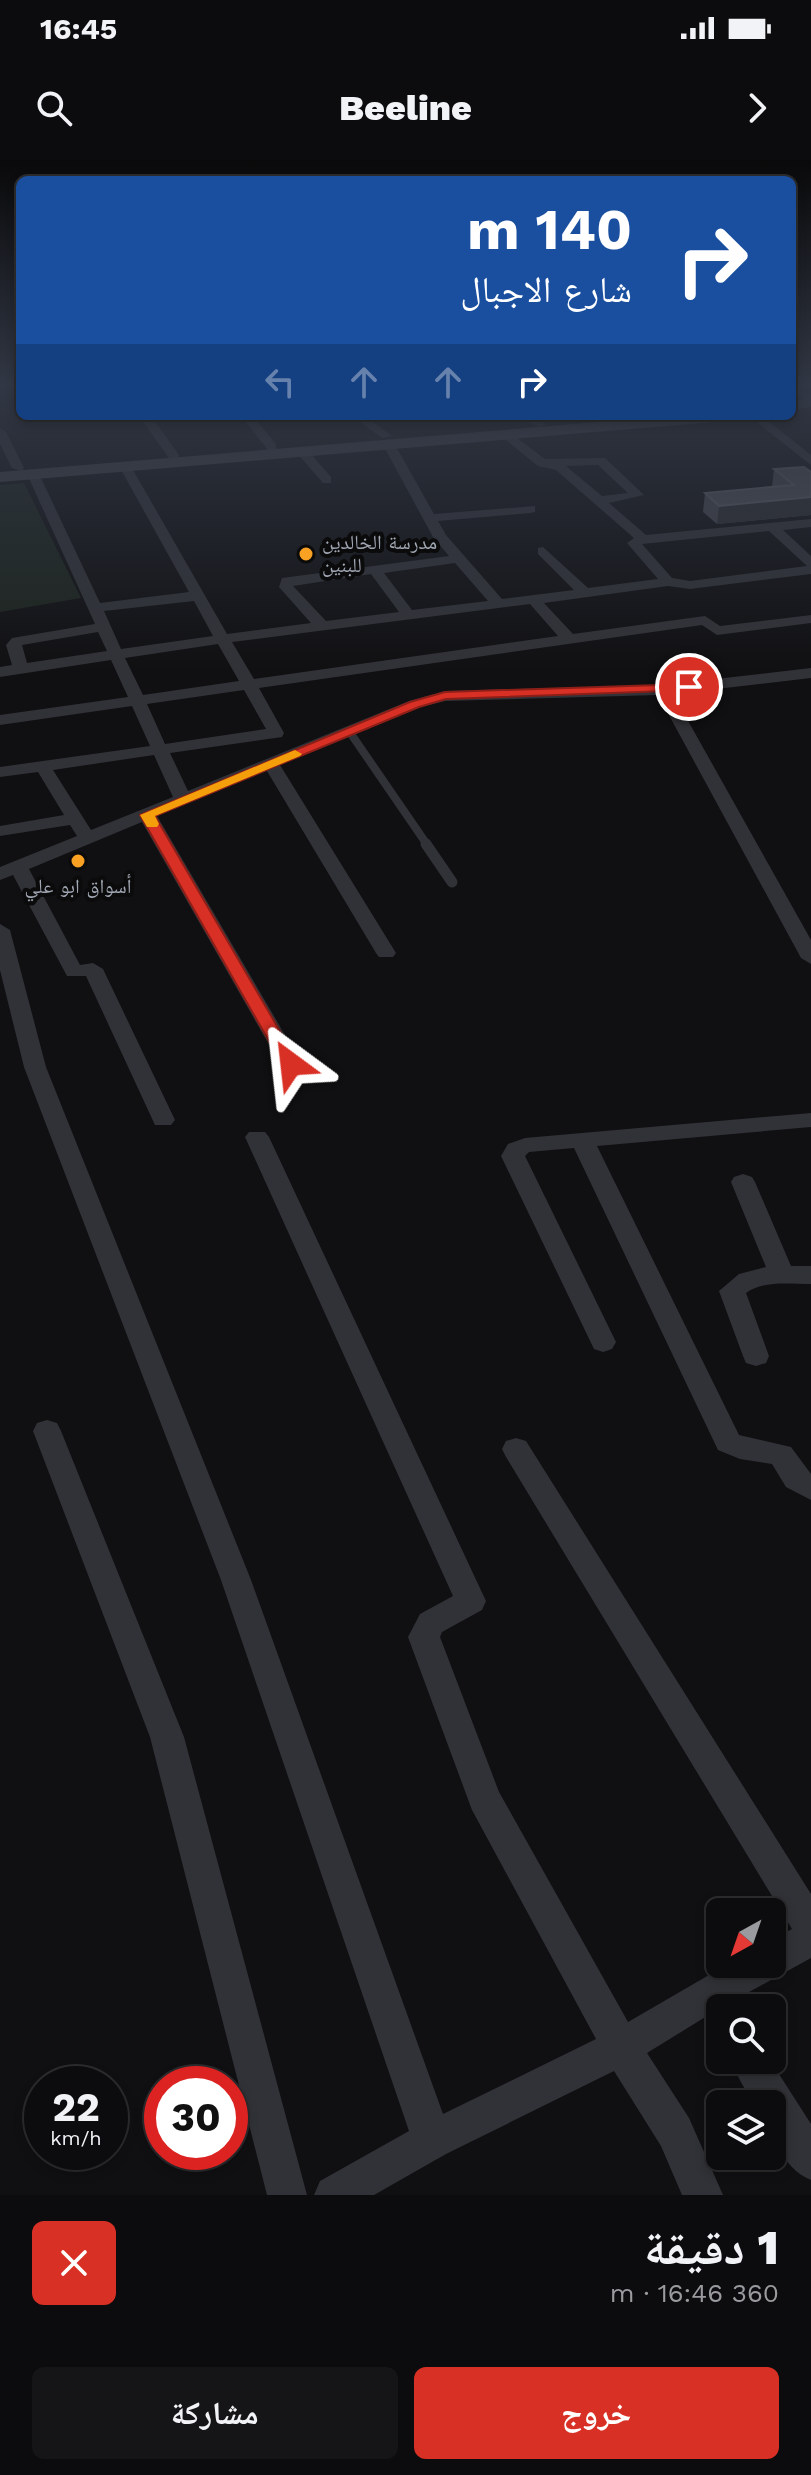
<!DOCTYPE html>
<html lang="ar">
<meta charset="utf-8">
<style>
body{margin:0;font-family:"Work Sans","Noto Naskh Arabic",sans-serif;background:#151517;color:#f1f3f6;direction:rtl;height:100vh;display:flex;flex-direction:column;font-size:30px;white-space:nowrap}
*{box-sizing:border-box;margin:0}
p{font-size:26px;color:#9a9b9e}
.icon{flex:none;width:44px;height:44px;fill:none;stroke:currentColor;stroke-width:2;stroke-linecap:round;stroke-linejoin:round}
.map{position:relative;height:2035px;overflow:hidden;direction:ltr}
.side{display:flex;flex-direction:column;background:#0c0c0e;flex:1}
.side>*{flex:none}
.guide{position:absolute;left:16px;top:16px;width:780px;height:244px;border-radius:12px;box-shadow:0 4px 12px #0003,0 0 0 2px #2c2c2e;direction:rtl;background:#1a4fa0;color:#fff;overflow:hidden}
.needle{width:52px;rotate:220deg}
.fabs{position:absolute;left:706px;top:1738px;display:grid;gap:16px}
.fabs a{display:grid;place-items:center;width:80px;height:80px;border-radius:12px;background:#0c0c0e;box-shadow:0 4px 12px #0003,0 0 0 2px #2c2c2e;font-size:40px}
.speed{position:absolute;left:24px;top:1906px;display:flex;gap:16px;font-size:40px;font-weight:700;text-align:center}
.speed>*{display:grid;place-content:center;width:104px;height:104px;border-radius:50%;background:#0c0c0e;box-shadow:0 4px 12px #0003,0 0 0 2px #2c2c2e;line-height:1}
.speed small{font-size:20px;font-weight:400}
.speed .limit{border:12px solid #d22;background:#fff;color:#111}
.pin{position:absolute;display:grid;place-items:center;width:68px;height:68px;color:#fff;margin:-34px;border:4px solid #fff;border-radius:50%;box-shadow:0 2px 8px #0007}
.me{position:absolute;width:88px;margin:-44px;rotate:330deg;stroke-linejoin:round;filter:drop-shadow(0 0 6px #0008)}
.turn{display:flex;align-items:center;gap:28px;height:168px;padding:0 32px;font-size:36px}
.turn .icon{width:104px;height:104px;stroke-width:2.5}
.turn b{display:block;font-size:56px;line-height:68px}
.lanes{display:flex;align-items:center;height:76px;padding:0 32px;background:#0003;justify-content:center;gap:40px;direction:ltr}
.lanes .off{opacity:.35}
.round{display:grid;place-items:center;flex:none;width:84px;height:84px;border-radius:12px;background:#151517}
.head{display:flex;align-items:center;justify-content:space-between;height:136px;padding:0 32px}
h1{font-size:48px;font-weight:800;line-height:60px}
.button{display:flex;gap:16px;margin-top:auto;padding:16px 32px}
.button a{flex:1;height:92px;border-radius:12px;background:#d93025;color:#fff;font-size:32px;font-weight:800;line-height:92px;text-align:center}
.button a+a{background:#151517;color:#f1f3f6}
.status{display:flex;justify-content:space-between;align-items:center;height:56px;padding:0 40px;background:#0c0c0e;direction:ltr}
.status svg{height:22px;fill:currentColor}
header{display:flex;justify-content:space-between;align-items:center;height:104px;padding:0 32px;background:#0c0c0e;font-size:36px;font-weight:800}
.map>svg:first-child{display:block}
.green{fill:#1c241d}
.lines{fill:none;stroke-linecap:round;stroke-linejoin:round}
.lane-far1{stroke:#313237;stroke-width:8}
.lane{stroke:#313237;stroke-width:11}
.street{fill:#313237;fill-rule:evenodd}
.secondary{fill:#3f4147;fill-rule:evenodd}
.wall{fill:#46474d}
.shaded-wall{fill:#2c2d31}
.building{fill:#505258;stroke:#5c5f66;stroke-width:2}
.route{fill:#d93025;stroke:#8d1f18;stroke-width:2}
.slow{fill:#f59e0b}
.poi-dot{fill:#f8a122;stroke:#0b0b0c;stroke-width:3}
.labels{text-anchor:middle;stroke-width:8;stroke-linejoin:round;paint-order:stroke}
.far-poi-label{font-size:20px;fill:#a1a7b3;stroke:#0b0b0c;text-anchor:start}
</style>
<div class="status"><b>16:45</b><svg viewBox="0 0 49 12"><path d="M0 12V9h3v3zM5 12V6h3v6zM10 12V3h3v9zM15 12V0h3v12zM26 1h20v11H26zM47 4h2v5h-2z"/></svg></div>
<header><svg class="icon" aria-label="forward" viewBox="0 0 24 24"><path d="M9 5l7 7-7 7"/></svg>Beeline<svg class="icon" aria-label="search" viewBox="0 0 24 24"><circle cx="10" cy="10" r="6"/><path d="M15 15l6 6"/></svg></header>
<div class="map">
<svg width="811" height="2035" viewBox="0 0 811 2035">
<rect width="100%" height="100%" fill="#101012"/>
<path class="green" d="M24,323L81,438L0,452V325Z"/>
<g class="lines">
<path class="lane-far1" d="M349,571L428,686"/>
<path class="lane" d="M426,684L452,722"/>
<path class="street" d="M792,226L811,235V243L792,233Z
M139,256H151L179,295L177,298H169Z
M241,256H253L276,284V290H268Z
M352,256H365L392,276L382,278Z
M513,256H529L546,264L540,267Z
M749,256H762L811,295V305Z
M0,268L6,272L24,308L22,311L12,308L0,284Z
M501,272H509L545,299L605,298L644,335L609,343L646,375L811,359V367L783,370L811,396V414L690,429L668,426L544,443L573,474L705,456L720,466L811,455V463L717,475L702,465L259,528L284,573L282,577L170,593L188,631L409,541L445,531L663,525L811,508V518L673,534L811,780V804L801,798L658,535L445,541L421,547L280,605L396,793L393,797H379L376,793L267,611L157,656L302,904L299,909H283L280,904L142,662L29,709L80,805L93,803L103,809L175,960L171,965H155L86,816H67L13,715L0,720V707L77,676L70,665L0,676V666L64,655L38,612L0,617V607L150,586L132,546L0,565V555L128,537L111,500L0,517V507L12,505L6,485L12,478L95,464L27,314L33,310L39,314L100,443L189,432L119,306L129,303L227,474L311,463L279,427L282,418L449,396L433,377L382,283L388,279L394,283L434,354L535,346V352L530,353L438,361L446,375L502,439L574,430L538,394V388L543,387L588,428L658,419L627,383L634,378L556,310L538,306L501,276ZM598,305L628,333L602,336L566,306ZM769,371L807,406L690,421L672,418L642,384ZM455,403L488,441L412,450L384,413ZM371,414L399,452L326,461L293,426ZM194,441L213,476L121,489L104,451ZM530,444L558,476L254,519L232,482ZM98,472L107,491L27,503L22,485ZM218,484L239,521L143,535L125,498ZM244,530L266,569L165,584L147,544ZM154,595L173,637L91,670L53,610Z
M297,287H305L331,317V323H323L297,293Z
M0,764L10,770L46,907L251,1420L443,1954L596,1879L472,1650L408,1477L420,1454L453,1436L245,977L249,972H265L269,977L486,1441L482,1450L442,1472L440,1477L499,1632L628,1862L728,1804H772V1780L792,1769L506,1297L502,1289L506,1281L516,1278L526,1281L811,1734V1798L720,1848L647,1893L689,1958L723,2035H682L661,1986L614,1911L446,1994L374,2035H314L320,2021L409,1971L221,1420L24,907L0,810Z
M811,953V967L597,986L739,1275L791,1287L811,1314V1340L786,1327L772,1304L740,1299L718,1290L574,988L529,992L525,996L616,1182L612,1189L603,1192L594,1189L501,996L508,984L525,978Z
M743,1014L752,1017L755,1022L791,1106H811V1124C789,1124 764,1120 746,1133L769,1196L766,1203L756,1206L746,1203L743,1196L719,1131L739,1114L766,1107L731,1022L734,1017Z
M47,1260L57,1263L61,1271L184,1577L307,2035H267L150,1577L33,1271L37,1263Z
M729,1900H770L811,1964V2020C780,2007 772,1974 772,1944H753Z"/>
<path class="secondary" d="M811,239V247L792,250V240Z
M671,256H734L726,261L0,322V312Z"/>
</g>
<path class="wall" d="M774,309L811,312V355L717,364L703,352L705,333L772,327Z"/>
<path class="shaded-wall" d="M811,337V355L717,364L719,346Z"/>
<path class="building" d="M804,307L811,312V337L719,346L705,333L794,325L774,309Z"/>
<linearGradient id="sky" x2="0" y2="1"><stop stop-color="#09090a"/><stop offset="0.44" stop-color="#313744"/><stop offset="1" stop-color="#313744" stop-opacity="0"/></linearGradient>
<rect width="811" height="511" fill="url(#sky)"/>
<path class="route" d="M689,524L693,525V530L446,539L419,547L155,656L299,904L291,909L282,904L140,655L410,542L445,532Z"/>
<path class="slow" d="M295,590L302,594L300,596L155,656L159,664L157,667H147L140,655Z"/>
<g class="poi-dot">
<circle cx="306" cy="394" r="8"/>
<circle cx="78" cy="701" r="8"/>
</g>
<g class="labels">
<g class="far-poi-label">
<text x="322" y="389">مدرسة الخالدين<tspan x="322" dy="23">للبنين</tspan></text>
<text x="78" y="733" text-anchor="middle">أسواق ابو علي</text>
</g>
</g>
</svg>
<div class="fabs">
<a><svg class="needle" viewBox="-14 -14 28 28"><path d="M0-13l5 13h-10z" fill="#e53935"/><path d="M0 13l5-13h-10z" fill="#9a9b9e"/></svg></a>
<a><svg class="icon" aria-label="search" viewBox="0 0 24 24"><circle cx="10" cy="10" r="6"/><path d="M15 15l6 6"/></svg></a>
<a><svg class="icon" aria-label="layers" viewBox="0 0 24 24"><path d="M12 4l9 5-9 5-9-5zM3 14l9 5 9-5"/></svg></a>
</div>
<div class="speed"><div>22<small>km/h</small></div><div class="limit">30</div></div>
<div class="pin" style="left:689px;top:527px;background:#d93025"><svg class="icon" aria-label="arrive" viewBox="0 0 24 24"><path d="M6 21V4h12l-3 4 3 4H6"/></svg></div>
<svg class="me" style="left:291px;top:904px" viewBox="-20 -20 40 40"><path d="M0-17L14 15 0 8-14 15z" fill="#d93025" stroke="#fff" stroke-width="4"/></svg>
<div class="guide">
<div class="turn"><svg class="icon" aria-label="right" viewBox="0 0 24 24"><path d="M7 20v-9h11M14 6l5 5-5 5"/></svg><div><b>140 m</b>شارع الاجبال</div></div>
<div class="lanes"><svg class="icon off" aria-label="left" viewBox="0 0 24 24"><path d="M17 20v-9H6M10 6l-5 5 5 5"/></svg><svg class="icon off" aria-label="ahead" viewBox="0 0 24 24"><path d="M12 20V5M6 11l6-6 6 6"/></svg><svg class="icon off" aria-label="ahead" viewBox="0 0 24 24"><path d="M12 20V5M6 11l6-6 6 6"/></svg><svg class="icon" aria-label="right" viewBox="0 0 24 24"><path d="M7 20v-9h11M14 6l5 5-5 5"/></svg></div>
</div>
</div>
<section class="side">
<div class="head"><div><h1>1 دقيقة</h1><p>360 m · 16:46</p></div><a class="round" style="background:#d93025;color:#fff"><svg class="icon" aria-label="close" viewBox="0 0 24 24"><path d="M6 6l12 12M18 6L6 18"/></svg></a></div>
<div class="button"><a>خروج</a><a>مشاركة</a></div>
</section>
